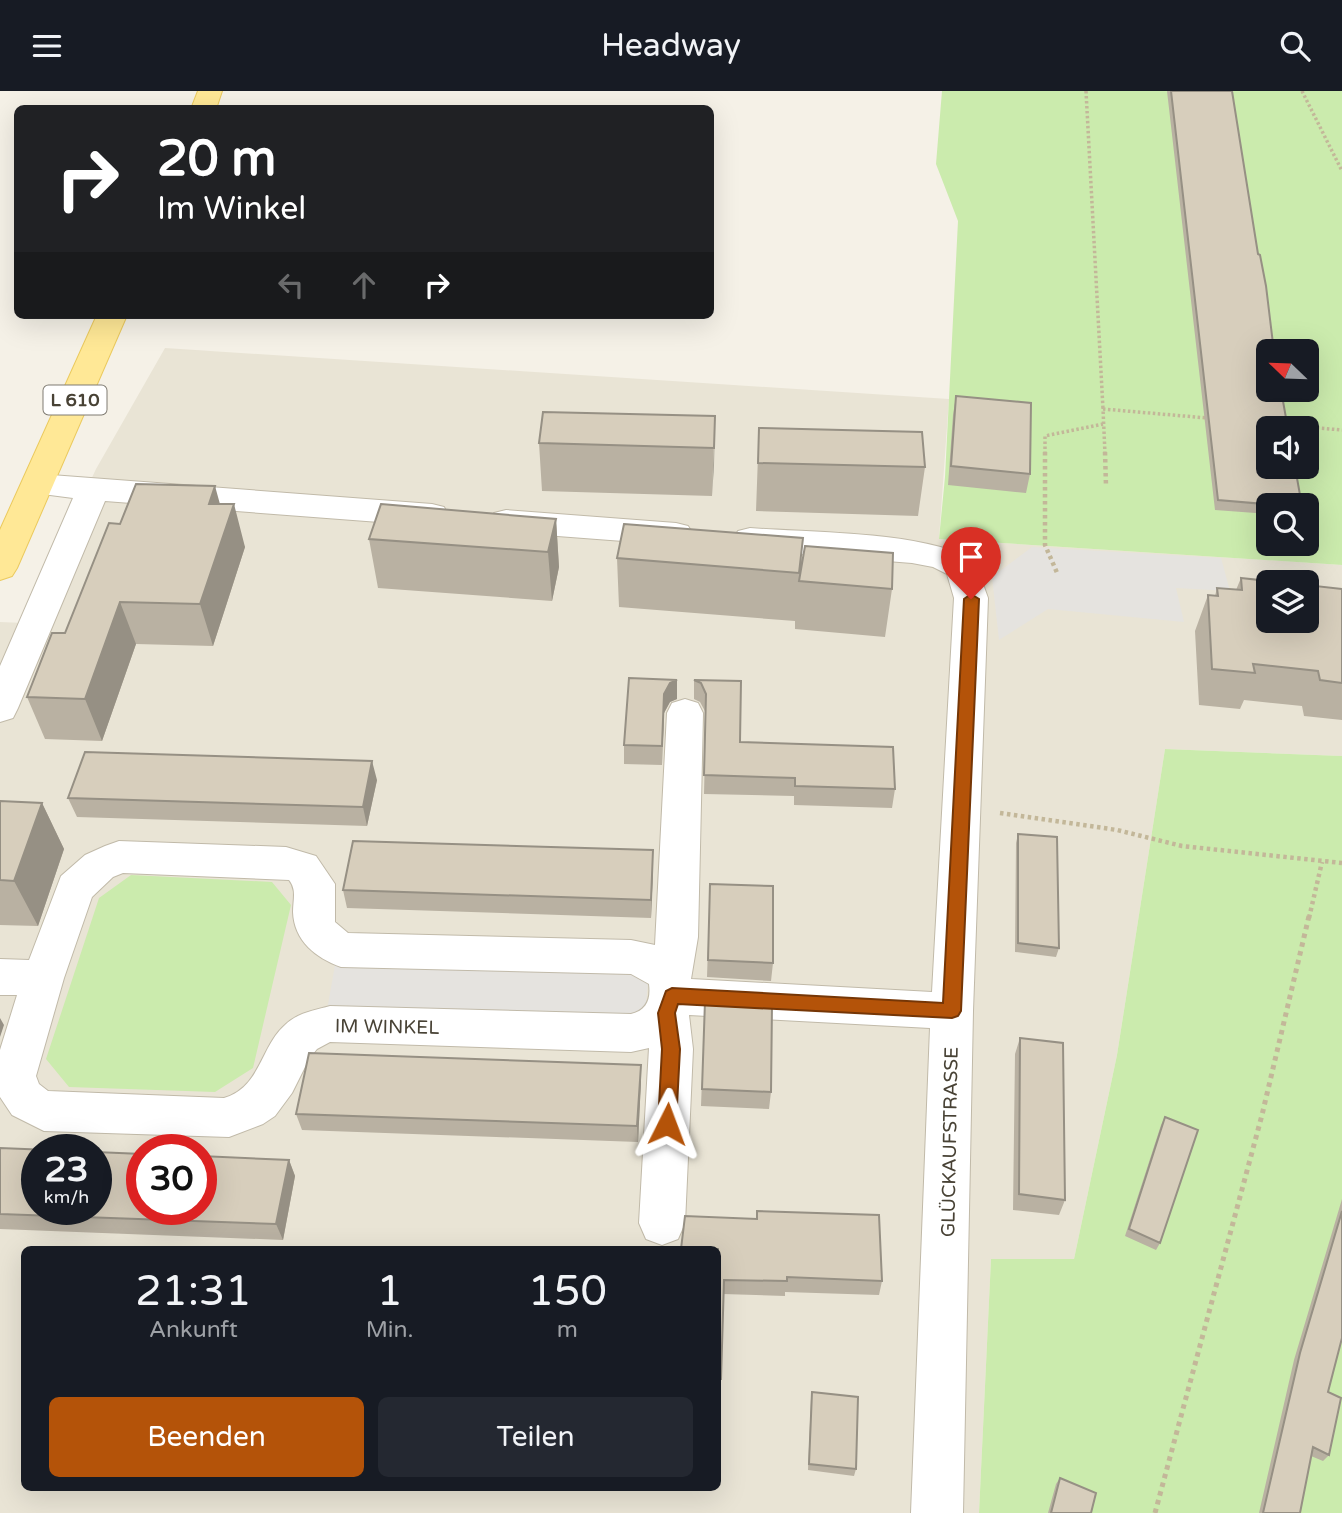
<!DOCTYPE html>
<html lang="de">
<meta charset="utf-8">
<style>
body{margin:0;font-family:"Varela Round",sans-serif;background:#242831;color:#f1f3f6;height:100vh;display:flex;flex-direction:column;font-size:26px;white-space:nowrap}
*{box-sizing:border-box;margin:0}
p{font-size:23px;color:#9ea1a6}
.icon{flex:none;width:38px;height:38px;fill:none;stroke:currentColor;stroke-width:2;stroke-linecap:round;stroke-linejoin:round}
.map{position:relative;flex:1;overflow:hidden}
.drawer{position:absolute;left:21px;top:1155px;width:700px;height:245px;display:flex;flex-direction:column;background:#171b24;border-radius:10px;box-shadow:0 7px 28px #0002}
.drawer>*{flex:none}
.top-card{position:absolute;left:14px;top:14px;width:700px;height:214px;border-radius:10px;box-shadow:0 7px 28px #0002;background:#202124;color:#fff;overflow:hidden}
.needle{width:46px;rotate:293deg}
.controls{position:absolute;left:1256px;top:248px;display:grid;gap:14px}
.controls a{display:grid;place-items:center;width:63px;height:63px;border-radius:10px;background:#171b24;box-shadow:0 7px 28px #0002;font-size:35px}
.speed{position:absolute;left:21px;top:1043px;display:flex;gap:14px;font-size:35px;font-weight:700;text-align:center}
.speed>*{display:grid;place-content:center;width:91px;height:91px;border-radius:50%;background:#171b24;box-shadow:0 7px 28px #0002;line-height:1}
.speed small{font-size:18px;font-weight:400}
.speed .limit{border:10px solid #d22;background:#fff;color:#111}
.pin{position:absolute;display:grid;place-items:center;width:60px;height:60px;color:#fff;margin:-72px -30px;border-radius:50% 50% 50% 0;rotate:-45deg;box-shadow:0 0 7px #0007}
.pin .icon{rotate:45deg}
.me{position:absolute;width:77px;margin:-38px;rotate:3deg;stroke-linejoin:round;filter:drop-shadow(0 0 5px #0008)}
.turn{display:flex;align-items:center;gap:24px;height:147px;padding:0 28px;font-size:32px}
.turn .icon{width:91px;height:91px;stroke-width:2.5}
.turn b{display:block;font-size:49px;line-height:60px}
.lanes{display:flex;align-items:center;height:66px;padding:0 28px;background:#0003;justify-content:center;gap:35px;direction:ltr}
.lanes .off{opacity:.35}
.eta{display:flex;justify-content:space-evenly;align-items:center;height:119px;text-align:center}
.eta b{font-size:42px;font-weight:600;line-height:49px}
.action{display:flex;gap:14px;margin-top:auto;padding:14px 28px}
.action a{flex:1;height:80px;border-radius:10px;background:#b45309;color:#fff;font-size:28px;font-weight:600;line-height:80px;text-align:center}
.action a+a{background:#242831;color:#f1f3f6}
header{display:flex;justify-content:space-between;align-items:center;height:91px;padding:0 28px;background:#171b24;font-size:32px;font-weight:600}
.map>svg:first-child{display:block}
.residential{fill:#e9e4d5;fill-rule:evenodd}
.green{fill:#cbebad;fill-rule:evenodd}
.parking{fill:#e5e3df}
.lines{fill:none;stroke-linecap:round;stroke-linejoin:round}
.minor-casing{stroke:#c1baa9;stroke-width:2}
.major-casing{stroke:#ebca5e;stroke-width:2}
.path-far2{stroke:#c3b799;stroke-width:3.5;stroke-dasharray:2.5 2.5;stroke-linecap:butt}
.path-far1{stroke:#c3b799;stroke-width:4.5;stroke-dasharray:3.5 3.5;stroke-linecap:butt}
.path{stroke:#c3b799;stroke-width:5;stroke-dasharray:4.5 4.5;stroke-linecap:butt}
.minor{fill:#fff;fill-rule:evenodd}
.major{fill:#ffe896;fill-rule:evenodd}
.wall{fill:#b9b1a2}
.shaded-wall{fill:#969084}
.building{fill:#d7cebc;stroke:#969084;stroke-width:2}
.route{fill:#b45309;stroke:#753606;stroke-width:2}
.labels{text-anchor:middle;stroke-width:5;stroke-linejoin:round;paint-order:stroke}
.shield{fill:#fff;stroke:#7f7b72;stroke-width:2}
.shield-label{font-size:18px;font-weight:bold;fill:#484235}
.street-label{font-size:19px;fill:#484235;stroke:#fff}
</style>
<header><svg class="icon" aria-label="menu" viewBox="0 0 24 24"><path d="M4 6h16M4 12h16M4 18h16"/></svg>Headway<svg class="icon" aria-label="search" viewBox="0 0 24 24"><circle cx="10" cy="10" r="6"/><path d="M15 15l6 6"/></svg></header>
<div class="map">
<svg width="1342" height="1422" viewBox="0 0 1342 1422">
<rect width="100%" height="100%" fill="#f5f1e7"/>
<path class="residential" d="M165,257L949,308L939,448L1342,474V665L1165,658L1117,964L1074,1168H991L979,1422H0V531L24,532L96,378ZM1269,492H1307V530H1269ZM37,1059H96V1118H37ZM142,1059H201V1118H142ZM24,1158H718V1396H24Z"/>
<path class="green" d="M942,0H1342V474L939,448L945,386L958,130L936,73ZM1269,261H1307V299H1269ZM1269,338H1307V376H1269ZM1269,415H1307V453H1269Z
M1165,658L1342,665V1422H979L991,1168H1074L1117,964Z
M131,784L272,791L291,814L253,977L215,1001L69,996L46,968L99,807Z"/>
<path class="parking" d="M1032,456L1221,467L1230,500L1176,497L1184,531L1048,518L999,549L992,486Z
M335,874L649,883L644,930L327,919Z"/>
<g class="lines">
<defs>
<path id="minor" d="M38,383L432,413L444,416L448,424L444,432L432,435L105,410L18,617L13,627L0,631V575L73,407L27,401L22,394L27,387Z
M506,419L676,432L688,435L693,443L688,451L676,454L506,441L494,438L489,430L494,422Z
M750,437C817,442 915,440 974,468L988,507L973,920L963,1422H911L930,937L689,924L693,958L685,1132L678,1148L662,1154L646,1148L639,1132L649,957L631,961L330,951L317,958L309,968L292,1002L275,1025L263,1033L229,1046L44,1040L12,1024L0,1006V959L17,904H0V868L29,869L61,785L85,764L105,755L119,750L286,756L316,765L335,793V831L348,842L631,849L655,854L667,622L672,612L685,608L698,612L703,622L698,846L691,888L932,901L954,507L947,483L933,476L912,472L750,459L738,456L733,448L738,440ZM123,782L289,789C297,799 293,808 293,821C294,850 316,867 341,876L631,883L649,893C651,908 647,919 631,923L330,915C315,919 297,922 285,934C260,956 261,996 224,1007L48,1000L39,993L36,985L64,887L92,806L113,786Z"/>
<path id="major" d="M198,0H222L216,18H191Z
M97,224H127L17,477L12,485L0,489V439Z"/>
</defs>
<use href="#minor" class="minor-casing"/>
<use href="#major" class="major-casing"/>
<path class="path-far2" d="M1086,0L1103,318
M1302,0L1342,80
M1282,334L1342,339
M1045,363V345L1103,333
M1105,363L1103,318L1207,327"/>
<path class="path-far1" d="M1045,361V454L1058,484
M1105,361L1106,395
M1000,722L1117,739L1182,755L1342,772
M1309,827L1322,771"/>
<path class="path" d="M1155,1422L1262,1024L1309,825"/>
<use href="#minor" class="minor"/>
<use href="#major" class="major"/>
</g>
<path class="wall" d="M1167,0H1232L1274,261L1302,415H1269V423L1215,419Z
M956,305L1030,383L1026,402L948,394L953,324Z
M715,325L712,405L542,400L539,352Z
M759,337L925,376L918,425L756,420Z
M220,413L245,456L213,555L136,553L102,650L45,648L27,606L65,542Z
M556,428L559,476L552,510L378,497L369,448Z
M803,447L800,480L892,498L885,546L795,538V530L619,516L617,467Z
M1241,487L1342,498V629L1304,625L1302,615L1244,609L1240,618L1199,614L1195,540L1208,504L1215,505L1217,497L1236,499Z
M629,587L677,608L670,611L664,622L662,674L624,673V654Z
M694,589L741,590L740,651L895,698L892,717L794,714V705L704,703L706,622L700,611L694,608Z
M377,689L367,735L77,726L68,707Z
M0,710L42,712L64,758L38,835L0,834Z
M1018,743L1059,857L1056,866L1015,861L1016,752Z
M653,777L651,827L347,817L343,799Z
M710,793L773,872L771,890L707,886Z
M705,910L771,1001L769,1018L701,1015Z
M1020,947L1065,1109L1059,1124L1013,1119L1015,963Z
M641,990L638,1051L302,1039L296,1023Z
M1165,1026L1160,1152L1156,1159L1125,1145L1161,1034Z
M0,1057L289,1069L295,1085L283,1149L0,1138Z
M1342,1108V1247L1328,1301L1329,1364L1323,1370L1311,1365L1300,1422H1259L1294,1269Z
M757,1120L882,1190L879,1204L785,1201V1205L723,1203L721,1288L720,1302L718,1301V1158L756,1128Z
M812,1301L856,1378L854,1385L808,1379L811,1308Z
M1060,1387L1091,1422H1048L1056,1393Z"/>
<path class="shaded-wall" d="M715,325L714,374L712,405L714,357Z
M215,395L226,435L234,413L245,456L213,555L200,513L209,413Z
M556,428L559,476L552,510L548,461Z
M120,511L136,553L102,650L85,608Z
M677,589V608L670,611L664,622L662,674L664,603L670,592Z
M372,670L377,689L367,735L363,716Z
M42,712L64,758L38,835L14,790Z
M653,759V777L651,827V809Z
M0,927L4,934L0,946Z
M641,974V990L638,1051L637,1035Z
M289,1069L295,1085L283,1149L276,1133Z"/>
<path class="building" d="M1171,0H1232L1258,163L1260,164L1266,195L1274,261H1269V299H1281L1288,338H1269V376H1295L1302,415H1288L1218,409Z
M956,305L1031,312L1030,383L951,375Z
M543,321L715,325L714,357L539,352Z
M759,337L922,341L925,376L758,372Z
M136,393L215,395L209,413H234L200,513L120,511L85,608L27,606L52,542H65L109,432L120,433Z
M381,413L556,428L548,461L369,448Z
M624,433L803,447L799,482L617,467Z
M805,455L893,462L892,498L799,490Z
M1241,487L1287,492H1269V530H1307V494L1342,498V592L1320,589L1318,580L1253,573L1255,582L1212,578L1208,504L1218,505L1217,497L1242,499Z
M629,587L677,589L670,592L664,603L662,655L624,654Z
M694,589L741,590L740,651L893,656L895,698L795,695V687L704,684L706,603L701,592Z
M85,661L372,670L363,716L68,707Z
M0,710L42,712L14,790L0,789Z
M1018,743L1057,746L1059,857L1018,852Z
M353,750L653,759L651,809L343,799Z
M710,793L773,795V872L708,869Z
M705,910L772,914L771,1001L702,998Z
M1020,947L1063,952L1065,1109L1019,1103Z
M309,962L641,974L637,1035L296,1023Z
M1165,1026L1198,1039L1160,1152L1129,1138Z
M0,1057L49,1059H37V1118H96V1061L142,1063V1118H201V1065L289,1069L276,1133L0,1123Z
M757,1120L879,1124L882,1190L787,1186V1190L724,1189L721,1288H718V1158H681L685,1125L757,1128Z
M1342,1120V1247L1328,1301L1341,1307L1329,1364L1313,1356L1300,1422H1263L1300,1262Z
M812,1301L858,1306L856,1378L809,1373Z
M1060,1387L1096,1402L1091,1422H1051Z"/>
<path class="route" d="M971,503L979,508L961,920L958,925L952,927L678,913L675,922L680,958L676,1033L673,1039L667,1041L660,1039L658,1033L662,958L658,922L666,900L672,897L943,912L964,508Z"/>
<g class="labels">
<rect class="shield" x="43.5" y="294.5" width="63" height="29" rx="5"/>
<g class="shield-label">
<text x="75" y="315">L 610</text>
</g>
<g class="street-label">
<text transform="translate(387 935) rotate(1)" y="7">IM WINKEL</text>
<text transform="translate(949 1051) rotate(-89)" y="7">GLÜCKAUFSTRASSE</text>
</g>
</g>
</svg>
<div class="controls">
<a><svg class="needle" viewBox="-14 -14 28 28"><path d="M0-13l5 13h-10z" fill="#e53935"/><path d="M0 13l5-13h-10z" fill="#9ea1a6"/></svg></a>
<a><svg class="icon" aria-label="sound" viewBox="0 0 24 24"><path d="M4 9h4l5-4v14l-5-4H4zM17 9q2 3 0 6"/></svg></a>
<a><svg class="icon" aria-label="search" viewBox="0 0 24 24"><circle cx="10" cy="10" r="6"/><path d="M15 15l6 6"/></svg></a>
<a><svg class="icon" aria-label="layers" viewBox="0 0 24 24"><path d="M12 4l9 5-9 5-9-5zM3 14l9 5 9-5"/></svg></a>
</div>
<div class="speed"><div>23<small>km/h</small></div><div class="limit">30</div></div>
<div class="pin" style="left:971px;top:508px;background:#d93025"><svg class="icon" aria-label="arrive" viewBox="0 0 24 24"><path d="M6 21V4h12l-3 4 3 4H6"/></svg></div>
<svg class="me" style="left:667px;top:1033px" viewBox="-20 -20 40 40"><path d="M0-17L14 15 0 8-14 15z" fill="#b45309" stroke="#fff" stroke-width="4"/></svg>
<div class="top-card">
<div class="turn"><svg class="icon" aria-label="right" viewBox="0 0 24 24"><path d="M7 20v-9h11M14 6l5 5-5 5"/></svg><div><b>20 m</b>Im Winkel</div></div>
<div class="lanes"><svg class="icon off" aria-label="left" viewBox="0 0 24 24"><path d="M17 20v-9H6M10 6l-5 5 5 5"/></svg><svg class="icon off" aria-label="ahead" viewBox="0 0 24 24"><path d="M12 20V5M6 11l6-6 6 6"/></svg><svg class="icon" aria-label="right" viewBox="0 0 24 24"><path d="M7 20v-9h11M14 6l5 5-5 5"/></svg></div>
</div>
<section class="drawer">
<div class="eta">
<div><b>21:31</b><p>Ankunft</p></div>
<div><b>1</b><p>Min.</p></div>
<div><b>150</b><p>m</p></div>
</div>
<div class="action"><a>Beenden</a><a>Teilen</a></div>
</section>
</div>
